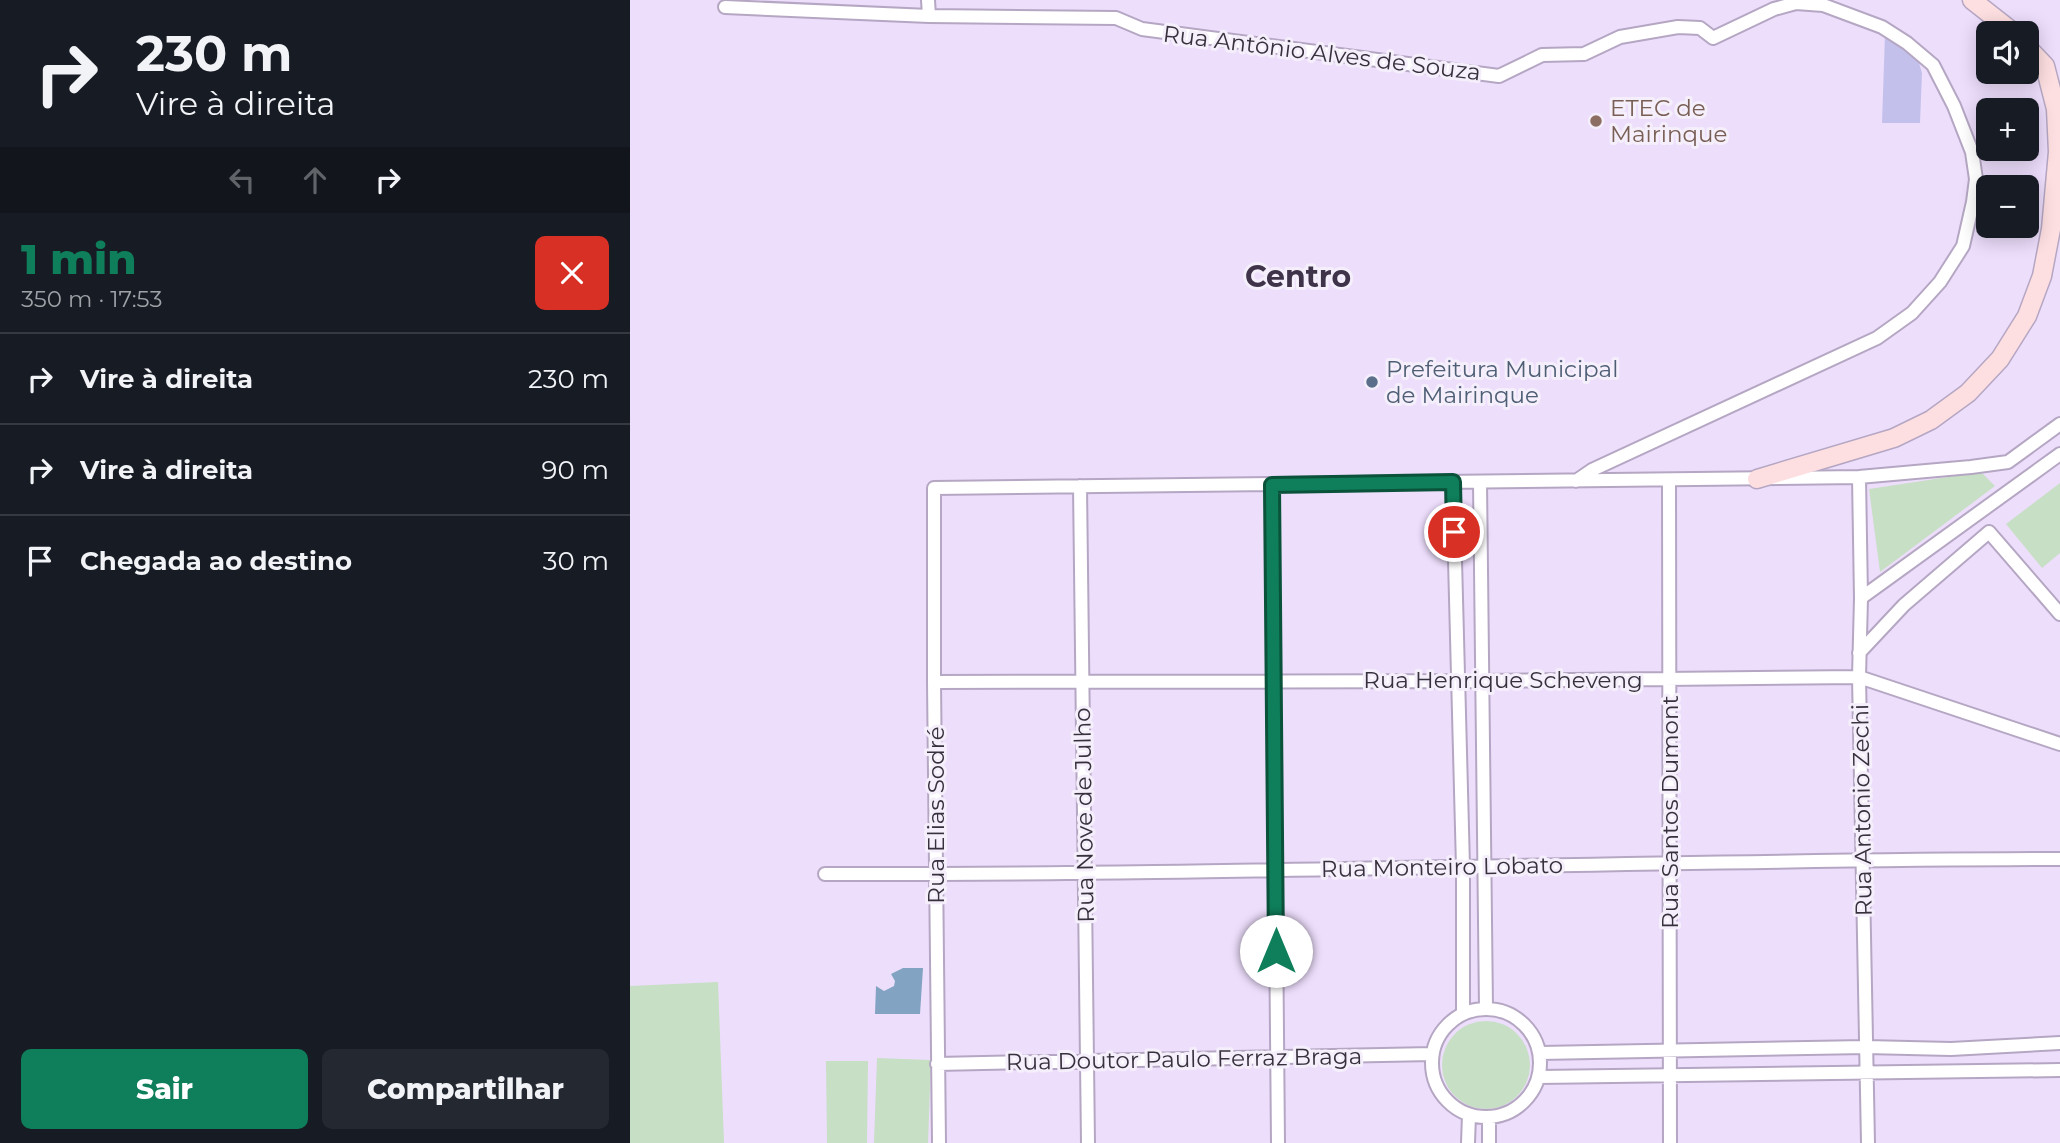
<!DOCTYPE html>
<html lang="pt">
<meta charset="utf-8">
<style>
body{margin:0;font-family:Montserrat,sans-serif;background:#242831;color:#f1f3f6;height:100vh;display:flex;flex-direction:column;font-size:26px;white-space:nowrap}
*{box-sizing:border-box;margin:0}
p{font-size:23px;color:#9ea1a6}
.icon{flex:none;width:38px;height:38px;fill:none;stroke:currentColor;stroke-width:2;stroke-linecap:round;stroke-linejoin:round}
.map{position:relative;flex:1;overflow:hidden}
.panel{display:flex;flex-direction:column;background:#171b24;width:630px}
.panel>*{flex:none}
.hud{background:#171b24;color:#f1f3f6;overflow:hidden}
.controls{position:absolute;left:1346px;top:21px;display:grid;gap:14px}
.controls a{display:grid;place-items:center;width:63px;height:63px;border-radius:10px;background:#171b24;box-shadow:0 4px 18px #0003;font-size:35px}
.pin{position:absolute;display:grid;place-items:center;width:60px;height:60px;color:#fff;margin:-30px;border:4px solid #fff;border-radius:50%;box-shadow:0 2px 7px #0007}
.me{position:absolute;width:77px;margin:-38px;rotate:0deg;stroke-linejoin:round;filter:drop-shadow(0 0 5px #0008)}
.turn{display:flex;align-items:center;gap:24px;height:147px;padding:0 21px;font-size:32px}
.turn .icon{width:91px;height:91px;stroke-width:2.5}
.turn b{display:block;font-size:49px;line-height:60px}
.lanes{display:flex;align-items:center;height:66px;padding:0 21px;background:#0003;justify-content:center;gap:35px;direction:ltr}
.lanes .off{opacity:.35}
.round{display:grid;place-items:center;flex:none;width:74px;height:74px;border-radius:10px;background:#242831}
.summary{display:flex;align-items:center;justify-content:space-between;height:119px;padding:0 21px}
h1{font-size:42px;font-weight:800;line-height:52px;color:#0f7e5a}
.button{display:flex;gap:14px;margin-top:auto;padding:14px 21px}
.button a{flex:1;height:80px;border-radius:10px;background:#0f7e5a;color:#fff;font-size:28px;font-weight:800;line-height:80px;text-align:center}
.button a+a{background:#242831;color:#f1f3f6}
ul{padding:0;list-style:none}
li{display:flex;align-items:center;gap:21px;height:91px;padding:0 21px;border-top:2px solid #363941}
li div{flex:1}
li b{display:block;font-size:26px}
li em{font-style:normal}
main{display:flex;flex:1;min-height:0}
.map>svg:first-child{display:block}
.green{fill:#c7dfc4}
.water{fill:#82a3c1}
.building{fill:#c3c1eb}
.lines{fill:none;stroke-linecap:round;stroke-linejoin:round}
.street-casing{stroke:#b5a7c3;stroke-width:16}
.secondary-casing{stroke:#b5a7c3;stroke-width:21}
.street{stroke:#fff;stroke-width:12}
.secondary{stroke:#fedfe1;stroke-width:18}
.route-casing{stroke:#0a523a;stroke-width:18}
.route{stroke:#0f7e5a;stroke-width:12}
.education-dot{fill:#8d6e63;stroke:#f5effb;stroke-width:2.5}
.service-dot{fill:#5c6f8a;stroke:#f5effb;stroke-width:2.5}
.labels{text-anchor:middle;stroke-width:6;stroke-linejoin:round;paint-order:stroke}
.street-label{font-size:23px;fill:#37313d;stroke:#f5effb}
.education-label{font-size:23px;fill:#785e54;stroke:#f5effb;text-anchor:start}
.service-label{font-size:23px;fill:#4e5e75;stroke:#f5effb;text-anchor:start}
.district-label{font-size:30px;font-weight:bold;fill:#3f334a;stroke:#f5effb}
</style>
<main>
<section class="panel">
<div class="hud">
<div class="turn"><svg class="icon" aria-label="right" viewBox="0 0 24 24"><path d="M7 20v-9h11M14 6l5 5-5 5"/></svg><div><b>230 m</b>Vire à direita</div></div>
<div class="lanes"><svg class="icon off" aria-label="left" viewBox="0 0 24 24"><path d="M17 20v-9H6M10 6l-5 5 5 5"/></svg><svg class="icon off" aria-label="ahead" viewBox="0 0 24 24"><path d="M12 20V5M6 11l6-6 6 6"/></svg><svg class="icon" aria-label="right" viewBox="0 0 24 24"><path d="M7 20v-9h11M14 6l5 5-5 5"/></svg></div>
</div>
<div class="summary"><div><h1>1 min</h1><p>350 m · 17:53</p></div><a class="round" style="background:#d93025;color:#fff"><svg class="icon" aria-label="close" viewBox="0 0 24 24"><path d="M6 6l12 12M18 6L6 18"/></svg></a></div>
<ul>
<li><svg class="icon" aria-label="right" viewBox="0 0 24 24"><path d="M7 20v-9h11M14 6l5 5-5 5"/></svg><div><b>Vire à direita</b></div><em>230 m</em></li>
<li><svg class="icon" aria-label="right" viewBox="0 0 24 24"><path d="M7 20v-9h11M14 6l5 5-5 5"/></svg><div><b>Vire à direita</b></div><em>90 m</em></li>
<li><svg class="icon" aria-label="arrive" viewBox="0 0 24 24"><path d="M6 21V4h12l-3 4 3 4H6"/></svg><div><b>Chegada ao destino</b></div><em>30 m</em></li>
</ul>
<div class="button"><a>Sair</a><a>Compartilhar</a></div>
</section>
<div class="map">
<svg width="1430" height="1143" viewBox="0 0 1430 1143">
<rect width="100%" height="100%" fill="#eddefc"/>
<path class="green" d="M1351,472L1365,486L1250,572L1239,489Z
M1430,483V553L1412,568L1376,524Z
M88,982L94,1143H0V986Z
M812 1065a44 44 0 1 1 88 0a44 44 0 1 1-88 0Z
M247,1058L301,1060L298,1143H244Z
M196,1061H238L237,1143H197Z"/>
<path class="water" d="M273,968H293L290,1014H245L246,986L254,991L264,986L265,981L261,974Z"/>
<path class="building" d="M1255,34L1287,56L1292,73L1290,123H1252Z"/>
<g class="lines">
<defs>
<path id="street" d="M298,0L299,16
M95,7L299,16L486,18L512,29L869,76L912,55L954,54L990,37L1048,27L1070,28L1083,38L1144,9L1166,3L1193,5L1252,27L1277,43L1303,65L1324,106L1342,152L1346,179L1343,202L1333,246L1310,282L1282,313L1247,338L962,470L946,481
M1229,477L1231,598L1229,677L1238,1143
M1039,480L1040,1143
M850,482L856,1008
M823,483L833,867V1013
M642,485L648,1143
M450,486L458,1143
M1231,598L1430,454
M1229,653L1274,605L1359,532L1430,614
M304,682L852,681L1229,677L1430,744
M195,874C607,875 1018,860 1430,859
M802 1063a54 54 0 1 1 108 0a54 54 0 1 1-108 0Z
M910,1053L1236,1047L1321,1049L1430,1043
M307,1064L802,1054
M909,1077L1430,1070
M309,1143L304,682V488L1229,477L1341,467L1378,462L1430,424
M838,1143L839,1115
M859,1143V1117"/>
<path id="secondary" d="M1342,0L1384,33
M1127,479L1264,438L1301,420L1338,393L1370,359L1397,316L1412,276L1421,229L1428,152L1426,109L1415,66L1396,46"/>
</defs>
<use href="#street" class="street-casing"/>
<use href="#secondary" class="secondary-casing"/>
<use href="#street" class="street"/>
<use href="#secondary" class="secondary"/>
</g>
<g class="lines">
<defs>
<path id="route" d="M646,951L642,485L823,482L824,532"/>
</defs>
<use href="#route" class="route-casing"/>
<use href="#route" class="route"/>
</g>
<circle class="education-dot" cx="966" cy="121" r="7"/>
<circle class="service-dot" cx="742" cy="382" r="7"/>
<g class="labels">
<g class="street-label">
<text transform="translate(692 53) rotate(7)" y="8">Rua Antônio Alves de Souza</text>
<text x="873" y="688">Rua Henrique Scheveng</text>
<text transform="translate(1232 810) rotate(-91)" y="8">Rua Antonio Zechi</text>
<text transform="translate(1040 812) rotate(-90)" y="8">Rua Santos Dumont</text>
<text transform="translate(306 815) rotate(-90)" y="8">Rua Elias Sodré</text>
<text transform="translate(454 815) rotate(-91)" y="8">Rua Nove de Julho</text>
<text transform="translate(812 867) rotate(-1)" y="8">Rua Monteiro Lobato</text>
<text transform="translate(554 1059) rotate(-1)" y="8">Rua Doutor Paulo Ferraz Braga</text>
</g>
<g class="education-label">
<text x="980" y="116">ETEC de<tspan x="980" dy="26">Mairinque</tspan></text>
</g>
<g class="service-label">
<text x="756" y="377">Prefeitura Municipal<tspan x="756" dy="26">de Mairinque</tspan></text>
</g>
<g class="district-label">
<text x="668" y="287">Centro</text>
</g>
</g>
</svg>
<div class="controls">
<a><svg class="icon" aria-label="sound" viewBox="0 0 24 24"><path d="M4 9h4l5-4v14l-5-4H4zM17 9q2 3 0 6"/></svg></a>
<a>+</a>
<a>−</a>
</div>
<div class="pin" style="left:824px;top:532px;background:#d93025"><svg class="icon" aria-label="arrive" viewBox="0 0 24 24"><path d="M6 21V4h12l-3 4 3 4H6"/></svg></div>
<svg class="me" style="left:646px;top:951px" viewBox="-20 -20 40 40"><circle r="19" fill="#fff"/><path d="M0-13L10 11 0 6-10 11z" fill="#0f7e5a"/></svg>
</div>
</main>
